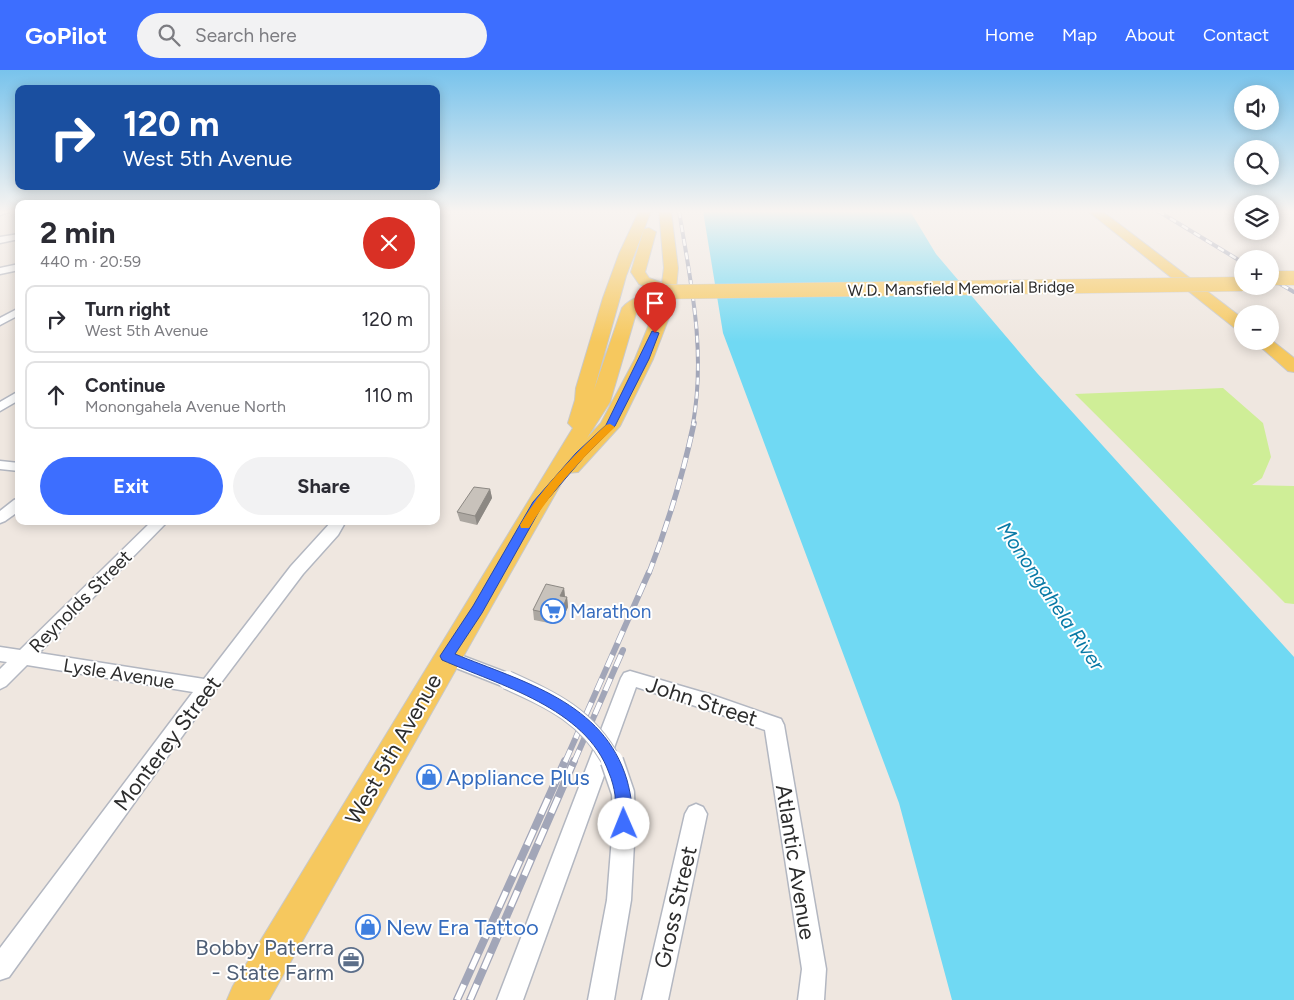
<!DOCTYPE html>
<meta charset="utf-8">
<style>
body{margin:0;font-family:Figtree,sans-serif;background:#f2f2f3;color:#2b2b33;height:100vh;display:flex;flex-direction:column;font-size:19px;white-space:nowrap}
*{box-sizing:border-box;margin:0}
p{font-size:16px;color:#7c7c81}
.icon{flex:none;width:28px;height:28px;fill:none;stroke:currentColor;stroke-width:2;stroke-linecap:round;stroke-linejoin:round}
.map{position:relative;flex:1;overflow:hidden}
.panel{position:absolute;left:15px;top:130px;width:425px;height:325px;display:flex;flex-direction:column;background:#fff;border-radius:10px;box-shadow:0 2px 12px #0003}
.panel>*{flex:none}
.hud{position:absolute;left:15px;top:15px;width:425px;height:105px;border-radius:10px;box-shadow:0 2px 12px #0003;background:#1a4fa0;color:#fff;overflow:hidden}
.tools{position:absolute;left:1234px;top:15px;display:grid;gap:10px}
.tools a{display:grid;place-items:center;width:45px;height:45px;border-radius:50%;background:#fff;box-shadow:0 2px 12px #0003;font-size:25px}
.pin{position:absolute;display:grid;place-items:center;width:42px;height:42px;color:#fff;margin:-51px -21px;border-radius:50% 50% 50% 0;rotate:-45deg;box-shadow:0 0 5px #0007}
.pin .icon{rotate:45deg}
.me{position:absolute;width:55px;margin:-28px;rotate:359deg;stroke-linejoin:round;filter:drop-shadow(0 0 4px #0008)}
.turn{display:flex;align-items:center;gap:18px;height:105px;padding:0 25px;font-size:22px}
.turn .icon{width:65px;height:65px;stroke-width:2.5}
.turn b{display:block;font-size:35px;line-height:42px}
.round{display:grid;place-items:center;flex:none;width:52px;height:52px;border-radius:26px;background:#f2f2f3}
.head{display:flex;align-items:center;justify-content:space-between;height:85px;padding:0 25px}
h1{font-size:30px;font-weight:700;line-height:38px}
.action{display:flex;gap:10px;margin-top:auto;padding:10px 25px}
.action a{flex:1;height:58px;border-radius:30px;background:#3d6eff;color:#fff;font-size:20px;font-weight:700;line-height:58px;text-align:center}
.action a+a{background:#f2f2f3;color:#2b2b33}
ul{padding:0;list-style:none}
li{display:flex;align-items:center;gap:15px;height:68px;margin:0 10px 8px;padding:0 15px;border:2px solid #e1e1e2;border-radius:10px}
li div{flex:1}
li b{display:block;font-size:19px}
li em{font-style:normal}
header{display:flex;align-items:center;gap:30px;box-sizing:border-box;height:70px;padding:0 25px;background:#3d6eff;color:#fff}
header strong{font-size:24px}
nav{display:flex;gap:28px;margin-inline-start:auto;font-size:18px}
.search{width:350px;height:45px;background:#f2f2f3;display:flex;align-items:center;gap:12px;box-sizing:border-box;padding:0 18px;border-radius:28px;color:#7c7c81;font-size:19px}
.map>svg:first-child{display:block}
.pitch{fill:#cfee97}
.water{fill:#70d9f3}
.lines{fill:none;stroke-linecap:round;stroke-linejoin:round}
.street-casing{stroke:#b3b7c1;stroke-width:3}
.primary-casing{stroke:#c8c8c8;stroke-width:2}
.street{fill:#fff;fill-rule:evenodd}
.primary{fill:#f6c85e;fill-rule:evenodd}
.rail-far3-casing{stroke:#a2a6b8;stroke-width:4}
.rail-far2-casing{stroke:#a2a6b8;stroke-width:5.5}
.rail-far1-casing{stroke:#a2a6b8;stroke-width:6}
.rail-casing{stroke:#a2a6b8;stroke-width:8}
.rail-far3{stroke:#fff;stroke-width:2.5;stroke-dasharray:7;stroke-linecap:butt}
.rail-far2{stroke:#fff;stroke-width:4;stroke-dasharray:11;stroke-linecap:butt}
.rail-far1{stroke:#fff;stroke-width:4.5;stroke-dasharray:13;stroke-linecap:butt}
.rail{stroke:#fff;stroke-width:5.5;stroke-dasharray:17;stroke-linecap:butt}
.street-bridge-far1-casing{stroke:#b3b7c1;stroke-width:20;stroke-linecap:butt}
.street-bridge-casing{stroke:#b3b7c1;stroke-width:25;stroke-linecap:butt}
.primary-bridge-casing{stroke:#c8c8c8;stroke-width:15;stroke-linecap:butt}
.street-bridge-far1{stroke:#fff;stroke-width:18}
.street-bridge{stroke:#fff;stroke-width:22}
.primary-bridge{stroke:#f6c85e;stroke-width:14}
.wall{fill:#aca7a1}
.shaded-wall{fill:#8c8883}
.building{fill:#c8c2bb;stroke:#8c8883}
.route{fill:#3d6eff;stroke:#2848a6}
.slow{fill:#f59e0b}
.labels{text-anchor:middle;stroke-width:4;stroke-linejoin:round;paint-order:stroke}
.far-street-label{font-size:16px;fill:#2d2d2d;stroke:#fff}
.street-label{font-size:19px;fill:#2d2d2d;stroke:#fff}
.shop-label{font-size:19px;fill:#366cbe;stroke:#fff;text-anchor:start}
.water-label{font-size:20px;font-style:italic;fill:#097aa6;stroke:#fff}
.near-street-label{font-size:22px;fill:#2d2d2d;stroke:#fff}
.near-shop-label{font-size:22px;fill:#366cbe;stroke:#fff;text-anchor:start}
.near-service-label{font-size:22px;fill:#4e5e75;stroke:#fff;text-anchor:end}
</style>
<header>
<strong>GoPilot</strong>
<div class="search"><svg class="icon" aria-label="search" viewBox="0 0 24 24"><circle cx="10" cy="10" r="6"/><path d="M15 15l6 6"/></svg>Search here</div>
<nav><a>Home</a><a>Map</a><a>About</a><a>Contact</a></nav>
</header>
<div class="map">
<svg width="1294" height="930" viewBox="0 0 1294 930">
<rect width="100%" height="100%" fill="#efe7e0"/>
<path class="pitch" d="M1223,318L1263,353L1271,387L1262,408L1252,415L1294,416V534L1285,533L1075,324Z"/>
<path class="water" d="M703,141H910L936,184L1037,303L1294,587V930H952L899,733L723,263Z"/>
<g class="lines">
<defs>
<path id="street" d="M0,141H11L0,145Z
M19,164V169L0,173V167Z
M19,194V200L0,204V198Z
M19,238V245L0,255V248Z
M19,321V330L0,341V332Z
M0,391L19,393V401L0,399Z
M19,428V441L5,451L0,453V441L14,430Z
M152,451H168L39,583L204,609L291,496L332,451H346L338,465L303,504L214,622L9,907L0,910V878L193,622L27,595L6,616L0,619V599L7,592L0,591V577L20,580Z
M447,580L513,605L516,610L513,615L507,618L441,592L438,587L441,582Z
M630,601L712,625L781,649L784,655L826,899L824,930H798L802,899L765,660L711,641L636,617L523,930H497L621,608L624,603Z
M696,734L703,737L707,744L668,930H642L685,744L689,737Z
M624,744L632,747L635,754L631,830L614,930H588L607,830L613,754L616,747Z"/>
<path id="primary" d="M639,141H651L626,206L594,320L622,238C630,228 646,224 657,221L639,214L631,202L644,159L649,158L656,162L645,202L649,208L662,213L664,198L659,141H671L678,198L675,229L668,250L653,289L620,356L578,402L567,403L269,930H227L233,916L573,358L568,353L575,330L576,318L603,228L619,184ZM659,230L635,289L601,353L587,368L610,332L637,240Z
M1088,141H1102L1242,248V261L1236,259Z
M1270,269L1294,288V302L1288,301L1254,271H1270Z"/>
</defs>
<use href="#street" class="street-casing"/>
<use href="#primary" class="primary-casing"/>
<use href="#street" class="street"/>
<use href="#primary" class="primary"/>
<defs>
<path id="rail-far3" d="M679,141C691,214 706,280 693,354
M1158,141L1242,192
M1270,208L1294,222"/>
<path id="rail-far2" d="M649,503C668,454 683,405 694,353"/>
<path id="rail-far1" d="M565,692L649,502
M574,692L623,580"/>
<path id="rail" d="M457,930L565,691
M470,930L574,691"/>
</defs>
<use href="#rail-far3" class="rail-far3-casing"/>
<use href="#rail-far2" class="rail-far2-casing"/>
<use href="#rail-far1" class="rail-far1-casing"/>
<use href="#rail" class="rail-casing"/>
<use href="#rail-far3" class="rail-far3"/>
<use href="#rail-far2" class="rail-far2"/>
<use href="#rail-far1" class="rail-far1"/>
<use href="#rail" class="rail"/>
<defs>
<path id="street-bridge-far1" d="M507,610C553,631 587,646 612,692"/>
<path id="street-bridge" d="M612,691L623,723L624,754"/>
<path id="primary-bridge" d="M1270,208H1294
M660,222L1242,214"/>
</defs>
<use href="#street-bridge-far1" class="street-bridge-far1-casing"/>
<use href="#street-bridge" class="street-bridge-casing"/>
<use href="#primary-bridge" class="primary-bridge-casing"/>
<use href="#street-bridge-far1" class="street-bridge-far1"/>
<use href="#street-bridge" class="street-bridge"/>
<use href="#primary-bridge" class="primary-bridge"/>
</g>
<path class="wall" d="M490,419L492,428L477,455L460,451L457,442Z
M564,518L565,527H567L568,537L564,546L557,545L554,554L534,550L533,540Z"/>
<path class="shaded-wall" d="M490,419L492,428L477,455L475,446Z
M564,518L565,527L560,526Z
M567,527L568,537L564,546L563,537Z
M556,536L557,545L554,554L552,544Z"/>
<path class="building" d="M474,417L490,419L475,446L457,442Z
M546,514L564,518L560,526L567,527L563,537L556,536L552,544L533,540Z"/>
<linearGradient id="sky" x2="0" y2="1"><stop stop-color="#78c3ec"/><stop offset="0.52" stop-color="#f8f4f1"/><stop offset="1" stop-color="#f8f4f1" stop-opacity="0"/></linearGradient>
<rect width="1294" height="272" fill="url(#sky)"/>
<path class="route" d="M652,261L659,263L649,289L615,356L583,388L542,436L482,543L455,584C523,612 604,632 627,710C631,725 635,745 629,759L624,761L618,759C613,749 616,736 615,725C614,718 612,710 609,703C586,638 499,615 442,590L440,586L473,536L533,432L576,383L606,355Z"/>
<path class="slow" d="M610,354L615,357L613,359C581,389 552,420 529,458H521L520,455C542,417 574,385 606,355Z"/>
<defs>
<symbol id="supermarket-ring" viewBox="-11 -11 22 22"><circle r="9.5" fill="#fff" stroke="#3f7fe0" stroke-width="1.5"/><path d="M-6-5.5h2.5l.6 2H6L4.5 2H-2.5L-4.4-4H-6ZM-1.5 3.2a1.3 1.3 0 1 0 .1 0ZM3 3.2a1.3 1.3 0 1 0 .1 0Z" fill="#3f7fe0"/></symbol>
<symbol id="shop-ring" viewBox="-11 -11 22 22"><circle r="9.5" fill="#fff" stroke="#3f7fe0" stroke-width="1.5"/><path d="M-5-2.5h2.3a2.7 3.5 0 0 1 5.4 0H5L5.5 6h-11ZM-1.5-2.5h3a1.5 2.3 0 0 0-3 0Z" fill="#3f7fe0"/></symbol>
<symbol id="office-ring" viewBox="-11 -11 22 22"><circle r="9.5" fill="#fff" stroke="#5c6f8a" stroke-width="1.5"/><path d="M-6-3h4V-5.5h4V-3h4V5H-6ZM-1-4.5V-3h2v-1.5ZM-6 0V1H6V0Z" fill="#5c6f8a"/></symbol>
</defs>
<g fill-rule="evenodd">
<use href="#supermarket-ring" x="539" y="527" width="28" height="28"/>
<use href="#shop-ring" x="415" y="693" width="28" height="28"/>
<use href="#shop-ring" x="354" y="843" width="28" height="28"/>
<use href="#office-ring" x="337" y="876" width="28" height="28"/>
</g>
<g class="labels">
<g class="far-street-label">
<text transform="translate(961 218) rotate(-1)" y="6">W.D. Mansfield Memorial Bridge</text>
</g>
<g class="street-label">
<text transform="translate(80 531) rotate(-45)" y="7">Reynolds Street</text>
<text transform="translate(119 603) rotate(9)" y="7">Lysle Avenue</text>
</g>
<g class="shop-label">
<text x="570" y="548">Marathon</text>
</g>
<g class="water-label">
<text transform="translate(1051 526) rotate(56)" y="7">Monongahela River</text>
</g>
<g class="near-street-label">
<text transform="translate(702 631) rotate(18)" y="8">John Street</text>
<text transform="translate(167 673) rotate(-53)" y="8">Monterey Street</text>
<text transform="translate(393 679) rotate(-60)" y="8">West 5th Avenue</text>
<text transform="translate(796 792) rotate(81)" y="8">Atlantic Avenue</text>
<text transform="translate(675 837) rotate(-77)" y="8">Gross Street</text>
</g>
<g class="near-shop-label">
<text x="446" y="715">Appliance Plus</text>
<text x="386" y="865">New Era Tattoo</text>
</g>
<g class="near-service-label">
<text x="334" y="885">Bobby Paterra<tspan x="334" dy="25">- State Farm</tspan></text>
</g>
</g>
</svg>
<div class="tools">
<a><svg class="icon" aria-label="sound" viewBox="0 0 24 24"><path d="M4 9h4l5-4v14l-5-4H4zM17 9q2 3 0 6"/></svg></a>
<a><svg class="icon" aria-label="search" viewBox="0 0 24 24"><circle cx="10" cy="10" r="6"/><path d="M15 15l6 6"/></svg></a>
<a><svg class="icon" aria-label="layers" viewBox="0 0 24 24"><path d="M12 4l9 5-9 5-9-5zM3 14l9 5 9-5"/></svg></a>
<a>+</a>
<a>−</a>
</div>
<div class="pin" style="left:655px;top:263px;background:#d93025"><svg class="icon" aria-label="arrive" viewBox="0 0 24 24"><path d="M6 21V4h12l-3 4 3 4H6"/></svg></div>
<svg class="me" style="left:624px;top:754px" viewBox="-20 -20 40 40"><circle r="19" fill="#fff"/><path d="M0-13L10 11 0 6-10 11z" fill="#3d6eff"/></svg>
<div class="hud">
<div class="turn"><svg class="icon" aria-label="right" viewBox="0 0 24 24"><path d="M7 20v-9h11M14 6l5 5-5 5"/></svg><div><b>120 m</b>West 5th Avenue</div></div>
</div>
<section class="panel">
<div class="head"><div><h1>2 min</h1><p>440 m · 20:59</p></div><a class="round" style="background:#d93025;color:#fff"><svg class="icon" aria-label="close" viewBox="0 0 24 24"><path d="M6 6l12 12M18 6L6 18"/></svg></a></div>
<ul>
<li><svg class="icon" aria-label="right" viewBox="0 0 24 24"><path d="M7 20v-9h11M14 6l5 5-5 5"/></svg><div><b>Turn right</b><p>West 5th Avenue</p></div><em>120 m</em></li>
<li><svg class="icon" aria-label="ahead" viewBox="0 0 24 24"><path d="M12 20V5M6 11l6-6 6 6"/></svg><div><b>Continue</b><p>Monongahela Avenue North</p></div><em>110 m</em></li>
</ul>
<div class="action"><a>Exit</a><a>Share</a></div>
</section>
</div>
